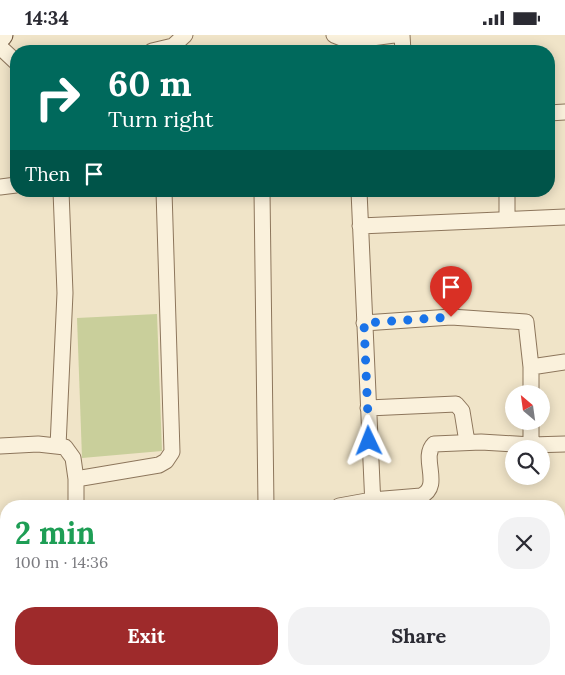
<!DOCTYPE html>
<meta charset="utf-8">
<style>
body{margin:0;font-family:Lora,serif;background:#f2f2f3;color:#2b2b33;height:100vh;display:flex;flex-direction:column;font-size:19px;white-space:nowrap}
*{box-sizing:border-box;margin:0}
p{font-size:16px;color:#7c7c81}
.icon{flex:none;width:28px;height:28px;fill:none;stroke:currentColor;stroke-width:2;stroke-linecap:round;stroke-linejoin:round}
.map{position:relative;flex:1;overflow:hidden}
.drawer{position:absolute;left:0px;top:465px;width:565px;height:175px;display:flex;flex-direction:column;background:#fff;border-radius:20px 20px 0 0;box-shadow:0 2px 12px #0003}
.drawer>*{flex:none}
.guide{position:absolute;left:10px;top:10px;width:545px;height:152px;border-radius:20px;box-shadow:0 2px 12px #0003;background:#00695c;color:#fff;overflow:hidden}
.needle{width:32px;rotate:331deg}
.tools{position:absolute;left:505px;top:350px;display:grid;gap:10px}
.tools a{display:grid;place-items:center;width:45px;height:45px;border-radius:50%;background:#fff;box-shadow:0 2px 12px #0003;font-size:25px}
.pin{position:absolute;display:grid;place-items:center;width:42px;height:42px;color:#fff;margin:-51px -21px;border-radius:50% 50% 50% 0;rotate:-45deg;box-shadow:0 0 5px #0007}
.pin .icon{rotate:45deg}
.me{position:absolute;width:55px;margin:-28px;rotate:358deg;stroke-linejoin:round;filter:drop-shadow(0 0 4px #0008)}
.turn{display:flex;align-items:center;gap:18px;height:105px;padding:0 15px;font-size:22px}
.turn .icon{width:65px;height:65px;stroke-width:2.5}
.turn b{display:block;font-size:35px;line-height:42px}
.then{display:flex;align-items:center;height:48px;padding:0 15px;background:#0003;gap:10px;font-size:19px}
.round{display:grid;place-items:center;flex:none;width:52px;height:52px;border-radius:20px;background:#f2f2f3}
.headline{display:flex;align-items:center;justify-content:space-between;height:85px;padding:0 15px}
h1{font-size:30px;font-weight:800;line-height:38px;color:#1e9e55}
.action{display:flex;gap:10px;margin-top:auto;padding:10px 15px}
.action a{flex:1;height:58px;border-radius:20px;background:#9e2a2b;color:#fff;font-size:20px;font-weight:800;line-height:58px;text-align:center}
.action a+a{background:#f2f2f3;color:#2b2b33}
.status{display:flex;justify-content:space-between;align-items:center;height:35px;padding:0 25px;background:#fff;direction:ltr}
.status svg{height:14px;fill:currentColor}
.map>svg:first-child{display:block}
.green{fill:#c9cf9b}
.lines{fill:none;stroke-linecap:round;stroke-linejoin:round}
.minor-casing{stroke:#8d765c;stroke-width:17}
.secondary-casing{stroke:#6f573f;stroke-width:23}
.minor{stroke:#faf1dc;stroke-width:15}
.secondary{stroke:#faf1dc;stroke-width:21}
.route{stroke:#1a73e8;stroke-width:9;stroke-dasharray:0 16.2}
</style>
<div class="status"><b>14:34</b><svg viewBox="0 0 49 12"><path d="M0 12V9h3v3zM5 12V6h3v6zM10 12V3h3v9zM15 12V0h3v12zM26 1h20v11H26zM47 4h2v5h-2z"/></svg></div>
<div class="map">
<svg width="565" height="640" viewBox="0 0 565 640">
<rect width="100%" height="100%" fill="#f0e4c8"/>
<path class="green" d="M157,279L162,416L82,423L77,283Z"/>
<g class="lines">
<defs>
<path id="minor" d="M334,0L349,6L394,0
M402,0L403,16
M0,12L16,27
M152,16L173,11L185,0
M549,78L565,77
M0,152L16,150
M262,156L266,471
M359,156L373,471
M507,184V156
M360,191L565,182
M364,288L451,282L526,287L531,332V359
M531,332L565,327
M368,373L456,369L462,376L467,407
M531,386V410L565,409
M0,411L38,409L65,412L73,423L76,444L159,430L166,426L172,417L164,156
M58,411L65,258L61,156
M76,471V444
M339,471L372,465L421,461C443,451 420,423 434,409L481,407L531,410
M0,508L6,507
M559,526L565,524
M561,624L565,623
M0,625L6,623
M116,634L118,640
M446,634L447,640"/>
<path id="secondary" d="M0,2L2,0"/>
</defs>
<use href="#minor" class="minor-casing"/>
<use href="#secondary" class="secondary-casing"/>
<use href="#minor" class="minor"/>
<use href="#secondary" class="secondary"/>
</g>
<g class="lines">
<path class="route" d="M369,406L364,288L451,282"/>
</g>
</svg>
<div class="tools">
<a><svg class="needle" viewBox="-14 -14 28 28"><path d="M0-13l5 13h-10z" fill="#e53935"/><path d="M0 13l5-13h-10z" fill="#7c7c81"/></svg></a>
<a><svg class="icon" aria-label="search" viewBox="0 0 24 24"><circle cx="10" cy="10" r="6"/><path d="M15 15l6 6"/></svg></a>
</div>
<div class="pin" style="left:451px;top:282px;background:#d93025"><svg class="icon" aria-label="arrive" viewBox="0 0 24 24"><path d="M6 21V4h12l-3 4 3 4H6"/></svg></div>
<svg class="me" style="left:369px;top:406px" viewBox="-20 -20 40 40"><path d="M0-17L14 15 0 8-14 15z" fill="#1a73e8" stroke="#fff" stroke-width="4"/></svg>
<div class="guide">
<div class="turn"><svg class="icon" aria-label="right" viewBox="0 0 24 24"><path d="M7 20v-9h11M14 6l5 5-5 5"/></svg><div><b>60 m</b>Turn right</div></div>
<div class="then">Then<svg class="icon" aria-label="arrive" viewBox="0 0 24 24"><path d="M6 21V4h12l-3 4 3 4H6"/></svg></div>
</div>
<section class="drawer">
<div class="headline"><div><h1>2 min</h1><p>100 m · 14:36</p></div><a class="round"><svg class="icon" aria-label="close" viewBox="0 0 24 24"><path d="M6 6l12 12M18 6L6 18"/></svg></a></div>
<div class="action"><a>Exit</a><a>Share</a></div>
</section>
</div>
